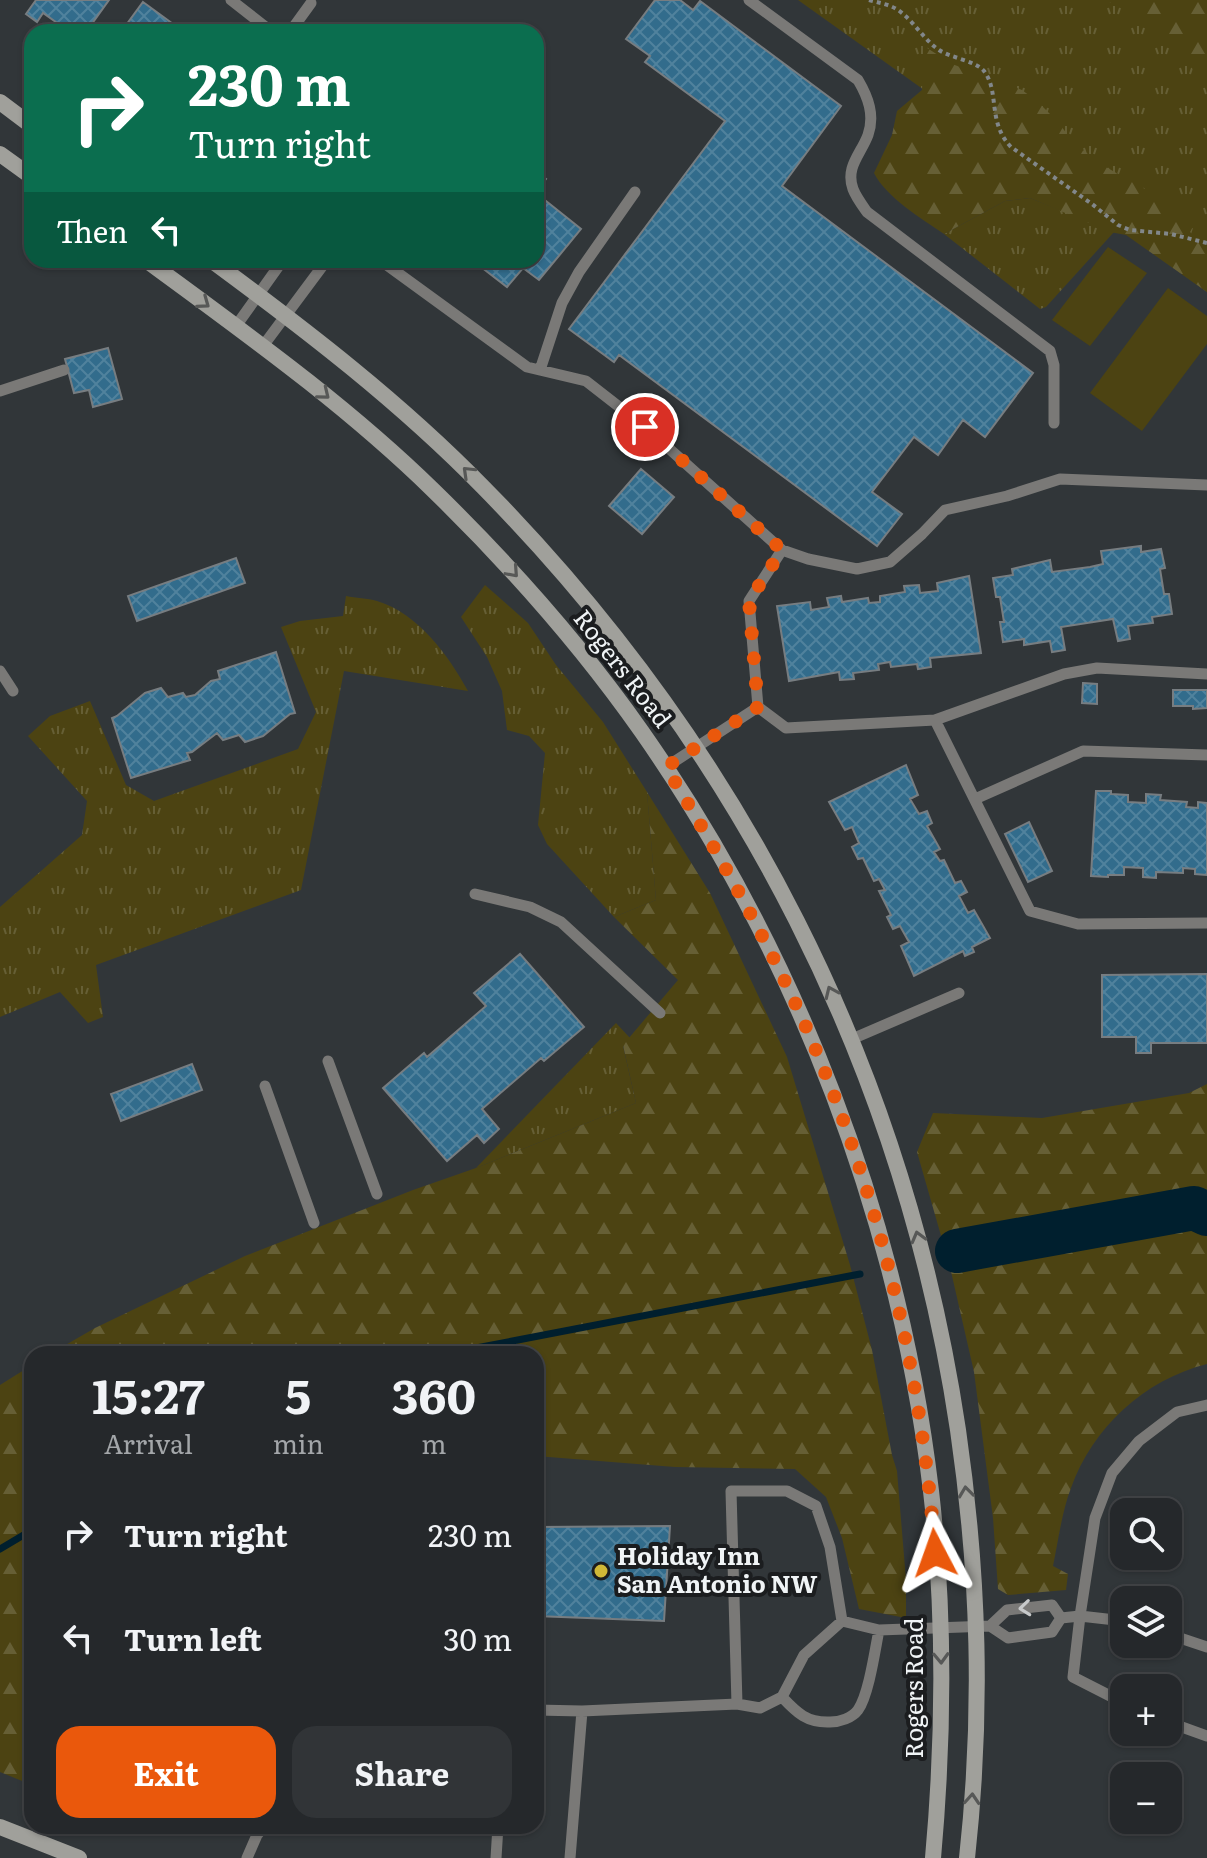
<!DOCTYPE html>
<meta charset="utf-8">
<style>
body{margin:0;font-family:Literata,serif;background:#313437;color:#f1f3f6;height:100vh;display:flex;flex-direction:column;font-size:30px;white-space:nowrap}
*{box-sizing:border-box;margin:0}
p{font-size:26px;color:#a3a6a9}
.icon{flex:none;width:44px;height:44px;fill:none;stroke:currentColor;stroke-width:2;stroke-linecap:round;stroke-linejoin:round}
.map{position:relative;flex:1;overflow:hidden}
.panel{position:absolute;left:24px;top:1346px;width:520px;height:488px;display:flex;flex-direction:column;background:#25282b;border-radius:24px;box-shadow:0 2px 6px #0004,0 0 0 2px #424447}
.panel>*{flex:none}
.hud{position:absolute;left:24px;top:24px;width:520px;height:244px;border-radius:24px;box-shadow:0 2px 6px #0004,0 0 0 2px #424447;background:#0b6e4f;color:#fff;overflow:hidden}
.fabs{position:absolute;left:1110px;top:1498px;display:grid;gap:16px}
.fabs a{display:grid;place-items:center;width:72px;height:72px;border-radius:16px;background:#25282b;box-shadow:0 2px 6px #0004,0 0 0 2px #424447;font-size:40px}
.pin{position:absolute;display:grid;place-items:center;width:68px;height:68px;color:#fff;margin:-34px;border:4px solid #fff;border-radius:50%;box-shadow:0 2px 8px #0007}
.me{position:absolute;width:88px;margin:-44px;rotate:356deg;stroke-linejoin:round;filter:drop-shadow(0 0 6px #0008)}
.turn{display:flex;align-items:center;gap:28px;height:168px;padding:0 32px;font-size:36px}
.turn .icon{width:104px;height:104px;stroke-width:2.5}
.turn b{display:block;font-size:56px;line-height:68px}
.then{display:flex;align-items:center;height:76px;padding:0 32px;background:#0003;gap:16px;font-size:30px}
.eta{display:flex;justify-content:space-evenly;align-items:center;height:136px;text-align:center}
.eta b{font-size:48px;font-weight:700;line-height:56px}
.button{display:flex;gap:16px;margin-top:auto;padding:16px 32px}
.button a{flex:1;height:92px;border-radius:24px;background:#ea580c;color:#fff;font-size:32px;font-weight:700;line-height:92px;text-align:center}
.button a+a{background:#313437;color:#f1f3f6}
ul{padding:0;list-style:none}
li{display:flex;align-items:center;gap:24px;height:104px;padding:0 32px}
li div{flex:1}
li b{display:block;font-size:30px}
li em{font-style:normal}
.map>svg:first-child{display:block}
.grass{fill:url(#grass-tufts)}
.forest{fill:url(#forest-firs)}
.garden{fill:#4c4312}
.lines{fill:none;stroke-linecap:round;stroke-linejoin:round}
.stream{stroke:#001f2e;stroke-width:7}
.river{stroke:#001f2e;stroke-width:44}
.building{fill:url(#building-cross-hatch);stroke:#777d81;stroke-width:2}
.path{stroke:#82878a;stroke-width:4;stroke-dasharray:4 4;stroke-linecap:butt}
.lane{stroke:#7a7977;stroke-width:11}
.secondary{stroke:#a0a09b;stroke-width:16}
.oneway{stroke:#575857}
.oneway2{stroke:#c7c9ca}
.route{stroke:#ea580c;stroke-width:14;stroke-dasharray:0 25.2}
.poi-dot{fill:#d0b837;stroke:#1b1d1f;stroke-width:3}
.labels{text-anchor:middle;stroke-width:8;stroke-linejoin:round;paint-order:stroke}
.street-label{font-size:24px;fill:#f0f4f6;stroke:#1b1d1f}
.poi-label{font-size:24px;font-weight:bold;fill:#f0f4f6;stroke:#1b1d1f;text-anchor:start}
</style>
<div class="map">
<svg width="1207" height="1858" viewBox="0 0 1207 1858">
<defs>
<pattern id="grass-tufts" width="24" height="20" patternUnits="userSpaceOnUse" patternTransform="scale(2)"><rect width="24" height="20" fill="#4c4312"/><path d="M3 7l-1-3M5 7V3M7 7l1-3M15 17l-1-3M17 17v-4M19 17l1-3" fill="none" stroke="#665f35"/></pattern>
<pattern id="forest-firs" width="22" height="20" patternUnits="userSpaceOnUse" patternTransform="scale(2)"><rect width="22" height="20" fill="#4c4312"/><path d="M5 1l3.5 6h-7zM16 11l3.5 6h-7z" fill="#665f35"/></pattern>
<pattern id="building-cross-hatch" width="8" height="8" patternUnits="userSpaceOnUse" patternTransform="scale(2)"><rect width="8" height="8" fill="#326c8c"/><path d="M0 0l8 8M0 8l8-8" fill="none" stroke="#50829d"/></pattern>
</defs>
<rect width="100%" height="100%" fill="#313639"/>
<path class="grass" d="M798,0H1207V292Z
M1030,198L1114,232L1046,307L1040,309L944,234L1005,201Z
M485,585L528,623L556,665L603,722L647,792L656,900L614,917L547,844L538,825L545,753L529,736L507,730L502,691L487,657L461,617Z
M346,596C356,598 367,598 377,601C419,614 448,655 468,691L344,671L301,890L96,965L103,1017L88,1023L60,992L0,1017V907L82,835L87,801L28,736L50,716L90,701L126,785L154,801L298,749L316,712L281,627L300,621L343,616Z
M616,1023L630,1038L623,1046L636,1103L476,1168Z"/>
<path class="forest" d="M1037,0H1207V79L1194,72L1183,50L1130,12L1105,0L1043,3Z
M924,46L952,64L1022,90L1038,102L1058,122L1073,142L1099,163L1139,186L1181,206L1195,223L1190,232L1207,248V292L1126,235L1110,232L1030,198L1005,201L944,234C922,219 886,197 874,173L892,135L897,111L922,90Z
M647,792L710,893L787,1057L850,1265L872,1350L892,1455L897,1471L906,1580V1618L859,1609L842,1538L826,1497L795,1469L675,1467L536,1456V1354H50L95,1328L245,1256L413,1190L476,1168L636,1103L623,1045L678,980L614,917L656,900Z
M1207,1084V1364C1144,1380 1093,1427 1071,1488C1062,1511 1058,1542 1053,1566L1068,1574L1066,1590L1008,1595L998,1589L993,1518L974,1372L950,1267L917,1152L933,1113L1042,1118L1189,1093Z
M32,1365V1685L22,1691L32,1713V1785L0,1772V1385Z"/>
<path class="garden" d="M1108,247L1147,273L1090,346L1052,320Z
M1168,288L1207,316V344L1142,431L1090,393Z"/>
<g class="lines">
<path class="stream" d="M456,1354L471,1349L860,1274
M0,1549L32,1530"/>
<path class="river" d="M957,1251L1194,1208L1207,1214"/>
</g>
<path class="building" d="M36,0H109L86,32H70L43,13L37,22L26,14Z
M655,0H680L693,10L700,1L841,106L782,186L1033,373L985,437L963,420L938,455L914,437L872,492L902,514L877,546L619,355L614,362L569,329L725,121L645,62L650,56L626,39Z
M143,2L184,32H121Z
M536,171L546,179L536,192Z
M536,193L581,229L539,280L523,268L507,287L472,260H536Z
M108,348L122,399L93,407L89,390L74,393L65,359Z
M641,469L674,497L642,534L609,506Z
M1141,546V552L1161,549L1165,568L1160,569L1164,594H1169L1172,614L1152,617L1153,623L1128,626L1130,639L1118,641L1113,619L1061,627L1065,650L1052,652L1050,641L1024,645V639L1003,642L1000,622H1004L1000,597H996L993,578L1013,575L1012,569L1050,560L1052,572L1090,567L1103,564L1101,551Z
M236,558L245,583L137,621L128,596Z
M969,576L981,653L930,658L931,667L918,669L917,664L891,667L890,662L878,664L879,670L853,673L854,679L840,680L839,672L789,681L777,606L810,602L811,610L829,607L827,598L841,596L842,602L868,598L869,603L880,602V596L905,592L904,586L919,585L920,593L938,591L937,583Z
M276,652L295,713L290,714L263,736L245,742L239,735L223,740L217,733L192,752L187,753L190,760L131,778L112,718L117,716L145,693L161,688L168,697L183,693L186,697L195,695L211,681L220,679L218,671Z
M1083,683L1097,684V704L1082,703Z
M1173,690H1207V708L1193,709V706H1173Z
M906,765L918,795L910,799L919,814L927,811L932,823L927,826L940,849L934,852L940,861L944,860L955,883L961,881L967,892L959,896L968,913L974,910L990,938L972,947L974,952L965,956L963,951L914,976L901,946L909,942L900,926L893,929L887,917L891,915L879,891L885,890L879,879L874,881L863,858L858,859L852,847L859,843L852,827L845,830L829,802Z
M1096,791H1111V794L1128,795V802L1146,803V794L1161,795L1160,800L1187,802L1186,807L1198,808V802L1207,803V875L1195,874V869L1183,868V873L1156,872V878L1143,877V868L1124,867V875H1108V877L1091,876Z
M1029,822L1052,871L1028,882L1005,834Z
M520,954L584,1027L544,1061L541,1058L482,1109L499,1129L484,1143L477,1135L447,1161L383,1088L424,1053L427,1057L486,1006L474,993Z
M1207,974V1043H1151V1053H1136V1037H1102V975Z
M192,1064L202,1090L121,1121L111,1094Z
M670,1526L664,1621L536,1616V1527Z
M536,1647H539L537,1691H536Z"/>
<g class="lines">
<path class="path" d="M869,0C879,3 889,4 898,10C914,21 923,39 939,50C951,58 976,61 984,71C1000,92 987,122 1011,147L1092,204L1118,225L1130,230L1171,234L1207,243"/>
<path class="lane" d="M231,0L272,32
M749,0L858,80C868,97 875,115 868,135C861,154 845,167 853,189C856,197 862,205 867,212L1050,351L1054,365V423
M290,32L311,3
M380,260L527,367L586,381L645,427L782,550L749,601L758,707L666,767
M236,326L283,260
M263,346L327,260
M540,370L562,303L579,272L635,192
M0,391L64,370
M782,550L808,559L857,569L890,562L922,534L945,510L1007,496L1060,479L1207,485
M0,671L13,691
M758,707L786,728L935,720L1030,911L1078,924L1207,923
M935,720L1064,674L1097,668L1207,674
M975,799L1083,751L1207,755
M475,894L530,907L561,922L660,1013
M852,1039L959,993
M328,1061L377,1194
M265,1086L314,1223
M1061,1618L1080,1616L1073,1677L1124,1703
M1124,1621L1080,1616L1095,1518L1112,1473L1139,1441L1177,1412L1207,1405
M990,1626L1007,1610L1052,1605L1061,1618
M1168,1634L1207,1647
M782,1697C797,1713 807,1723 830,1722C840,1722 852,1718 858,1710C869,1694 875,1650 879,1630
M737,1704L760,1708L782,1697L804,1655L842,1621
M536,1710L582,1711L737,1704L731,1491H787L816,1506L830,1547L842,1621L879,1630L990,1626L1008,1638L1052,1632L1061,1618
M1168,1722L1207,1736
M247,1858L257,1835L264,1826
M496,1858L498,1826
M570,1858L582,1711"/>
<path class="secondary" d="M0,102L32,126
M0,154L32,177
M146,260C245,333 345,404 433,490C509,564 581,645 642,732C798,955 899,1221 931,1491C945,1613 944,1736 933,1858
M211,260C306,330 400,402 483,487C740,748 904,1068 958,1430C979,1575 983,1712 967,1858
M0,1827L79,1858"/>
</g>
<defs><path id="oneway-chevron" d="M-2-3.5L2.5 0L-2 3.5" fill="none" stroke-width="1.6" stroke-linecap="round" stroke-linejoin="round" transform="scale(2)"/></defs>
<g class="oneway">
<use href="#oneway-chevron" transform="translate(204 303) rotate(36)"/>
<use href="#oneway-chevron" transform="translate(324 394) rotate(39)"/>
<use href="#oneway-chevron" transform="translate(468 472) rotate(-136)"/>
<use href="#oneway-chevron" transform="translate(513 572) rotate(48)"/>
<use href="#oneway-chevron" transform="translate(831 992) rotate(-114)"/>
<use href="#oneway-chevron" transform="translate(918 1237) rotate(-105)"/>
<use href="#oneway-chevron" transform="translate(966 1492) rotate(-97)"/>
<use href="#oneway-chevron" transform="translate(941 1658) rotate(88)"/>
<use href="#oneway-chevron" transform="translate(972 1799) rotate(-86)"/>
</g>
<use class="oneway2" href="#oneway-chevron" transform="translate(1025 1608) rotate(174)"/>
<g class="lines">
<path class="route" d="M645,427L782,550L749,601L758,707L666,767C717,851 766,937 806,1027C879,1194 922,1373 935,1553"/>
</g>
<circle class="poi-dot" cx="601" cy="1571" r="8"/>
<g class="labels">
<g class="street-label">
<text transform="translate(622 669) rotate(52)" y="8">Rogers Road</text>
<text transform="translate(915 1688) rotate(-90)" y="8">Rogers Road</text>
</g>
<g class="poi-label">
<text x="617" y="1565">Holiday Inn<tspan x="617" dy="28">San Antonio NW</tspan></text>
</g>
</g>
</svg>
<div class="fabs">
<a><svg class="icon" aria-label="search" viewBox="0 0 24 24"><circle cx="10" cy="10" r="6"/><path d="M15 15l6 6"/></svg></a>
<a><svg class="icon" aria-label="layers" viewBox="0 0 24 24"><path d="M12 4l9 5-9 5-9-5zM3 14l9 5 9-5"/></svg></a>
<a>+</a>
<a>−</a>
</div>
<div class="pin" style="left:645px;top:427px;background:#d93025"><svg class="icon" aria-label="arrive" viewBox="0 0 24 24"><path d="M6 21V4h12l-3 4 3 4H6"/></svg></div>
<svg class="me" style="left:935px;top:1553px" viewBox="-20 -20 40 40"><path d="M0-17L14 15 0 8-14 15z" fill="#ea580c" stroke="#fff" stroke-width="4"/></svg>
<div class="hud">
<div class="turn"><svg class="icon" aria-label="right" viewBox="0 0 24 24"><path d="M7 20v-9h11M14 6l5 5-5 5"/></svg><div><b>230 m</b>Turn right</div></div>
<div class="then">Then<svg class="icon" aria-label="left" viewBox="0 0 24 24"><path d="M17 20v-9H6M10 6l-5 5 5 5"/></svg></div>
</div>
<section class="panel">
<div class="eta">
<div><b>15:27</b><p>Arrival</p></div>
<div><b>5</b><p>min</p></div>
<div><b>360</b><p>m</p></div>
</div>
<ul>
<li><svg class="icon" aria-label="right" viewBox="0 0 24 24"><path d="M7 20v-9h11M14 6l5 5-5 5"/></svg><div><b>Turn right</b></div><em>230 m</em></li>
<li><svg class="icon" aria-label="left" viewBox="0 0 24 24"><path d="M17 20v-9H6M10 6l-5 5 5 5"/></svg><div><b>Turn left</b></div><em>30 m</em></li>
</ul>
<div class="button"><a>Exit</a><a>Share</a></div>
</section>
</div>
